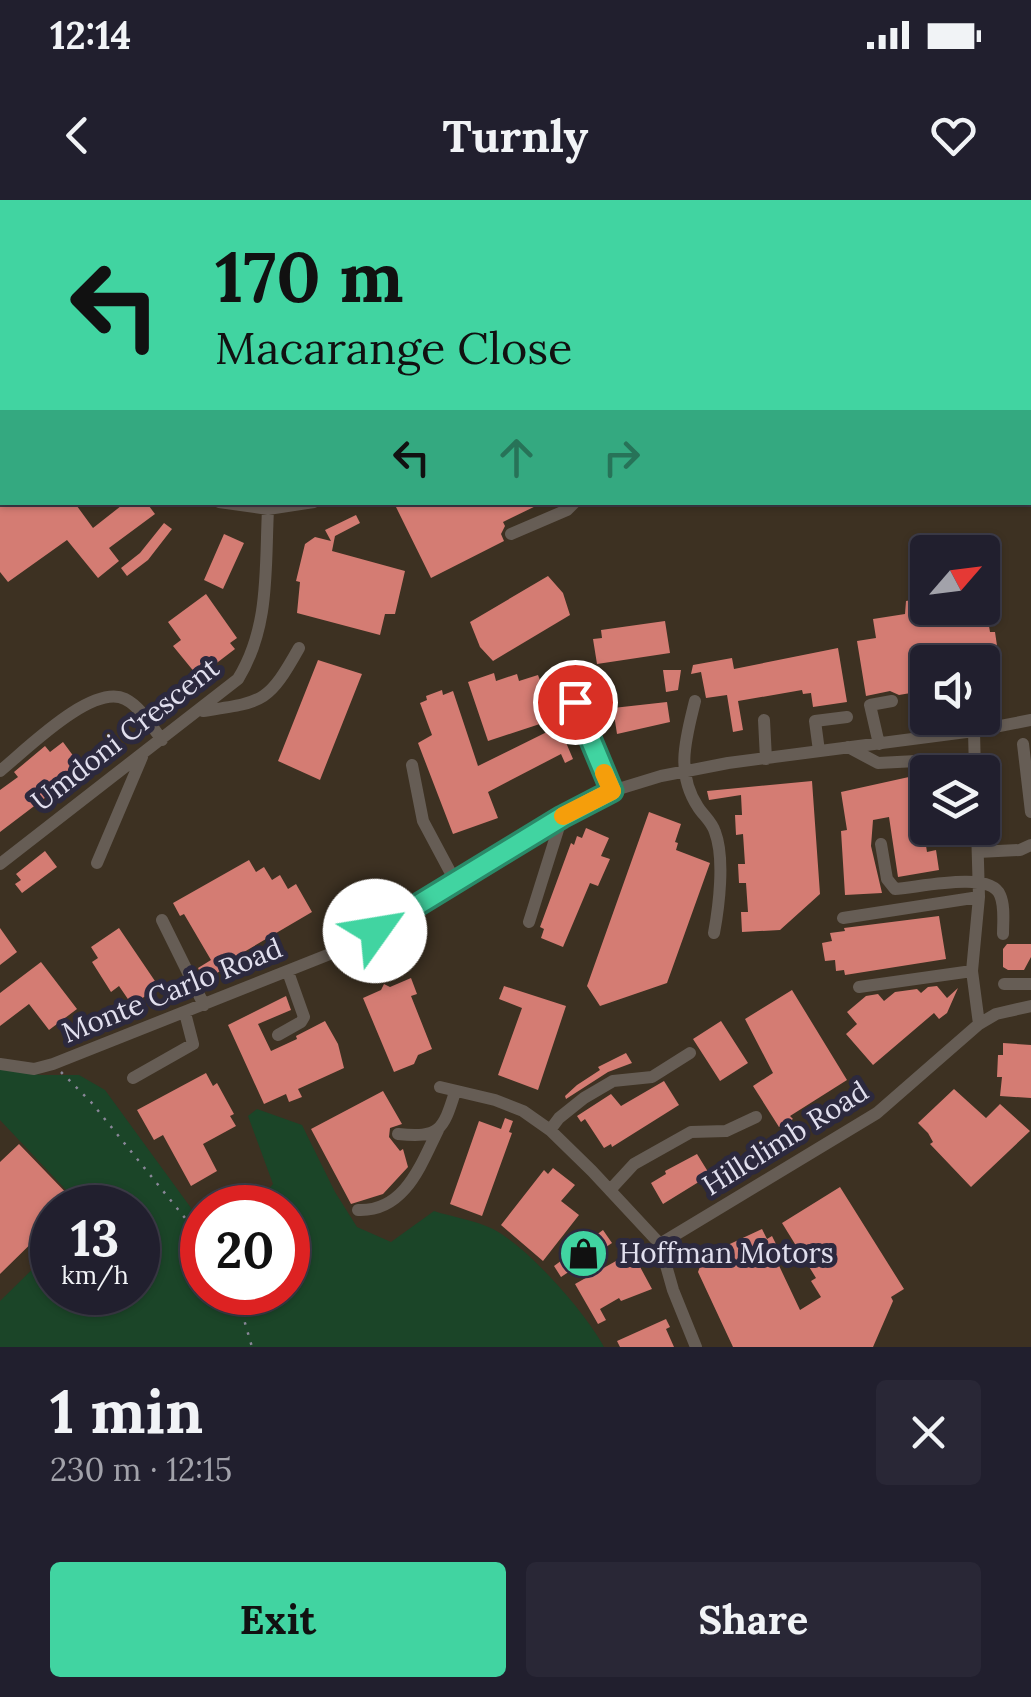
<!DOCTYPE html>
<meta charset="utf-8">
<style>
body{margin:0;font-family:Lora,serif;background:#292736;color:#f1f3f6;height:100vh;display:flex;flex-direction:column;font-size:38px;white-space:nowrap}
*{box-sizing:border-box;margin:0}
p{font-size:32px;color:#a2a2aa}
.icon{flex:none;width:55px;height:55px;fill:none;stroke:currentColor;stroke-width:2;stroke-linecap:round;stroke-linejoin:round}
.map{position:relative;height:1147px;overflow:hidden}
.sheet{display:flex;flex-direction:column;background:#211f2e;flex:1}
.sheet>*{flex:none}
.guide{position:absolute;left:0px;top:0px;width:1032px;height:305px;box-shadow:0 2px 8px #0004,0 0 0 2px #3e3d4a;background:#41d4a1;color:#111;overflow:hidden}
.needle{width:65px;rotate:62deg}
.buttons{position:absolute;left:910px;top:335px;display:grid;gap:20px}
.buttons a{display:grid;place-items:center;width:90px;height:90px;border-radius:10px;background:#211f2e;box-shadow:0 2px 8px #0004,0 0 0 2px #3e3d4a;font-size:50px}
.speed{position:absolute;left:30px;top:985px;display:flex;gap:20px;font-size:50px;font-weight:700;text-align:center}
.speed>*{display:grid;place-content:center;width:130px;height:130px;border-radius:50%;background:#211f2e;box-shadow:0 2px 8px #0004,0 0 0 2px #3e3d4a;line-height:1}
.speed small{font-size:25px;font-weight:400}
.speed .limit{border:15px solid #d22;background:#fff;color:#111}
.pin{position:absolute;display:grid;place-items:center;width:85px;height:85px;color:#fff;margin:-42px;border:5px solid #fff;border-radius:50%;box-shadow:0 2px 10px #0007}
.me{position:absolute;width:110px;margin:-55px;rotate:58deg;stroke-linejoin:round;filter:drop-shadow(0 0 8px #0008)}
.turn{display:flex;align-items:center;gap:35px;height:210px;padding:0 50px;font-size:45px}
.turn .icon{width:130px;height:130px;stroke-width:2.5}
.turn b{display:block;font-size:70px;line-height:85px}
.lanes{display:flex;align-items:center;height:95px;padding:0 50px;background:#0003;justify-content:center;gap:50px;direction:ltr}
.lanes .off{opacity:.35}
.round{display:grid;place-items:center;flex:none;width:105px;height:105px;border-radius:10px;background:#292736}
.head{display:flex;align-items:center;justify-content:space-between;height:170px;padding:0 50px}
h1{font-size:60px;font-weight:700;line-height:75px}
.button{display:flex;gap:20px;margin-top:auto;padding:20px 50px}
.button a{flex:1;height:115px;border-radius:10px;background:#41d4a1;color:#111;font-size:40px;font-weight:700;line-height:115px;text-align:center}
.button a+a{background:#292736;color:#f1f3f6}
.status{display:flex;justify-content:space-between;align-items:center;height:70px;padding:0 50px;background:#211f2e;direction:ltr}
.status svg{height:28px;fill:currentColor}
header{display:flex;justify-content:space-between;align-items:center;height:130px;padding:0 50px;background:#211f2e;font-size:45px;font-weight:700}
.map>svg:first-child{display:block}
.industrial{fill:#3d3122;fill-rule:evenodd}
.green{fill:#1b4528}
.building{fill:#d47c73}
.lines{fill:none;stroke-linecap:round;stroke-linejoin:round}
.path{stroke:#8a8799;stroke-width:2.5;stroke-dasharray:2.5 8;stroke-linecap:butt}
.minor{stroke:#665d55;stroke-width:12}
.route-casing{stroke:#2a8a69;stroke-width:25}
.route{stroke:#41d4a1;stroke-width:18}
.slow{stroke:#f59e0b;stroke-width:18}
.labels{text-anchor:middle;stroke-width:10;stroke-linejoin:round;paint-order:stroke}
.street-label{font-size:28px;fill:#e1dfee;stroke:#2c293e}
.poi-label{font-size:28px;fill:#e1dfee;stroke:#2c293e;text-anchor:start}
</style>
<div class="status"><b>12:14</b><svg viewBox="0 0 49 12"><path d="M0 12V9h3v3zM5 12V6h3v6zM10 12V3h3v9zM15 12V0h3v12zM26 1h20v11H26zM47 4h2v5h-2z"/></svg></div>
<header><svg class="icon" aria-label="back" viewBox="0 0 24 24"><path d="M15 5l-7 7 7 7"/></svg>Turnly<svg class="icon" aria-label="heart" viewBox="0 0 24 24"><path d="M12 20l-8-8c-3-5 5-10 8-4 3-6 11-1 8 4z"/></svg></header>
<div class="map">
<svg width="1031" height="1147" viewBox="0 0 1031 1147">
<rect width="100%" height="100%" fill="#2c293e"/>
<path class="industrial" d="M0,0H1031V1147H0ZM2,2H1030V302H2ZM928,352H982V408H928ZM928,462H982V518H928ZM928,572H982V628H928ZM52,1008H138V1092H52ZM202,1008H288V1092H202Z"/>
<path class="green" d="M0,869L41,875H79L105,890L202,1023V1092H288V1008L254,1007L273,984L248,916L257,909L302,925L335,992L357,1027L391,1042L434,1011C452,1017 475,1020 493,1029C528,1047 586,1113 604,1147H0V1101L52,1050V1092H138V1008L82,1007L0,920Z"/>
<path class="building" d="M0,302H74L93,328L126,302H146L155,314L109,348L119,361L98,378L67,340L8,382L0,372Z
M406,302H544L503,322L505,326L501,334L504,341L431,378L396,307Z
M356,315L360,323L335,336L332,351L405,371L395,414H385L380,435L297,413L300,382L296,381L305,344L315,337L331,341L325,330Z
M164,323L172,329L148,360L127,376L121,368L140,353Z
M224,334L244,343L223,389L204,380Z
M548,376L563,393L570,415L493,461L480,447L470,422Z
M206,394L237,438L230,443L235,449L214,465L218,470L200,479L173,446L181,440L168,422Z
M928,397V408H986L990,432H995L1001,473L996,474L999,488L982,491V462H928V490L899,495L890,491L866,496L857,441L876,438L873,419L905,414L906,401Z
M665,421L670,453L597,464L593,439L602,438L601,430Z
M838,448L847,502L813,507L811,493L803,494L802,490L738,501L743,530L733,532L727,495L706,498L701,472L691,474L693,465L732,458L734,469Z
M318,460L362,474L320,580L278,561Z
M663,470H681L678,490L666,492Z
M494,473L496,481L517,474L519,481L538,475L555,519L488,541L468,482Z
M442,490L443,495L453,491L478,566L559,526L573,559L565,563L561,554L488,592L498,618L453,634L418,543L432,535L420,503L427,500L426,496Z
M667,502L670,522L617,534L613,508Z
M63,542L83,569L0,632V590L18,577L14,572L45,546L50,552Z
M927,573L928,611H925L928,632L924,633L927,652L936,650L939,670L898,677L889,617L873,620L871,646L882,693L845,695L841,631L847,630L841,592Z
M812,581L820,694L780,730L742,732L741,712H748L746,683H739L738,664H745L743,634L736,635L735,615H742L741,595L709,600L707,591Z
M649,612L681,624L675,642L678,643L676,650L710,663L667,783L600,806L587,786Z
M586,628L609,638L601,656L610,659L598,686L590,683L563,747L541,738L544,729L540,727L571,643L574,645L577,636L582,638Z
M45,651L57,667L22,693L15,684L21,680L16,674Z
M249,660L256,672L264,667L272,680L280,675L288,689L296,684L312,712L232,759L237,767L228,772L226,768L204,780L198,768L211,760L184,714L180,716L173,703Z
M939,716L946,759L845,775L844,770L836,771L835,760L825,761L822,743L832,741L830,733L845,731L844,728Z
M0,728L17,752L0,765Z
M119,728L159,787L132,805L119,786L111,792L92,762L98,758L91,747Z
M1007,744H1031V757L1024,770H1008L1003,767V749Z
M41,762L77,809L49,830L29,804L0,826V793Z
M411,778L417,794L411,796L432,849L418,855L414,864L394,872L363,798L381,790L384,784L390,787Z
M504,786L566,806L538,890L498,875L522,808L499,799Z
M937,786L947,798L958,788L947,813L939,819L934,813L873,865L846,834L857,824L847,812L866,796L878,794L884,801L895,792L917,789L921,793L928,787Z
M792,790L847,880L790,916L793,919L779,927L753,886L773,873L745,819Z
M286,796L291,810L258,824L271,851L297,839L296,836L325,821L338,844L344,868L298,889L302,897L289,902L286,894L264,904L228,825Z
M721,821L748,863L720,881L693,839Z
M1003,843L1031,845V898L1000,896L1002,877H997L998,855H1003Z
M626,853L632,863L608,872L566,899L565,896L577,885L600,870L598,867Z
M206,873L213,886L217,883L234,914L230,916L236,926L203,944L217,971L191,986L163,935L154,940L137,910Z
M664,881L679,905L612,947L611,944L604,948L585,919L581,922L577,916L611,894L621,906Z
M954,889L986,918L1000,904L1030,931L971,987L930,944L933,942L928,933L918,923Z
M383,891L402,924L390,928L389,937L400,951L403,949L408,967L383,994L351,1004L311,929Z
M505,918L513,921L509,932L512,933L482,1016L450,1004L479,921L501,929Z
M19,944L75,1002L69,1008H52V1023L0,1074V962Z
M697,954L710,975L663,1004L651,983L666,974L665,971Z
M553,968L575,985L561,1001L579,1015L543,1061L501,1025L544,970L548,974Z
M840,987L904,1089L891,1097L893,1101L873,1147H733L698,1072L704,1056L762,1029L767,1039L772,1036L779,1050L773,1053L800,1110L821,1097L811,1081L816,1078L782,1023Z
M603,1030L612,1043L561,1077L554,1066Z
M632,1052L652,1089L621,1101L619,1098L600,1109L606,1120L598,1124L575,1084Z
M666,1119L670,1127L666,1129L674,1147H620L617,1141Z"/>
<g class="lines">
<path class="path" d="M61,872L91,902L202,1039
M236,1092L252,1147"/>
<path class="minor" d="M735,0L737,2
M898,0V2
M20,2V0
M50,2V0
M78,2V0
M210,2L211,0
M0,74L2,72
M1030,82L1031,81
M0,92L2,95
M0,266L2,264
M219,302L268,309L314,302
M511,334L567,310L575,302
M567,470L575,502L612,591
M695,501C686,538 675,572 698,607C703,615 712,622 715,632C725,658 719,706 714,733
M203,511C264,502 268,503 299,448
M764,520L766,559
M974,531L975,572
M879,544L870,505L892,501
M1023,544L1031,612
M848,547L878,563L936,560
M819,551L815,521L847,517
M412,565L423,621L455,681
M0,571C26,550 92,483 125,499C141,507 152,527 162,540
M977,628L979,697L972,771L979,824
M881,644L887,679L895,689C917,688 990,670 1000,695C1005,706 1003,722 1003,734
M978,652L1020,650L1031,645
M97,663L142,557
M0,664L238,479C270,427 265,369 268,309
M843,718L979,697
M162,720L204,805
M529,722L562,617
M1004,784H1031
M859,787L972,771
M278,835L301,822L304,817L288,772
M0,864L34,869L53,864L340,750L562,617L612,591L661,576L728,563L974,531L1031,520
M133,878L193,844L185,813
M440,887L495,900L523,911L550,930L592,971L660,1044L673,1090L696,1147
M550,930L559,918L584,898L613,881L652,877L690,853
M398,934C439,938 443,931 455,892
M610,990L634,964L691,932L726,931L756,917
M358,1010C405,1012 421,964 438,930
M660,1044L877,913L979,824L996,814L1031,806"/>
</g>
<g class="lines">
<defs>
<path id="route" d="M375,731L562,617L612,591L575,502"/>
</defs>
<use href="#route" class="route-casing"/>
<use href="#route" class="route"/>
<path class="slow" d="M563,616L612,591L604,573"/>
</g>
<defs>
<symbol id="shop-disc" viewBox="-11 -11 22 22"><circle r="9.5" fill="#41d4a1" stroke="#2c293e"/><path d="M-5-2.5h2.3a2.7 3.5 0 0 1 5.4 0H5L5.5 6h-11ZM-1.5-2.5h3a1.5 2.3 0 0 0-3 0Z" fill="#111"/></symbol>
</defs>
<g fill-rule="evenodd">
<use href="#shop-disc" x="556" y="1026" width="55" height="55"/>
</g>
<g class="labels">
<g class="street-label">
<text transform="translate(125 534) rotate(-38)" y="10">Umdoni Crescent</text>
<text transform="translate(172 790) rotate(-22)" y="10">Monte Carlo Road</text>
<text transform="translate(785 938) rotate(-32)" y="10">Hillclimb Road</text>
</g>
<g class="poi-label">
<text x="619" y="1063">Hoffman Motors</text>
</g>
</g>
</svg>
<div class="buttons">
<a><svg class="needle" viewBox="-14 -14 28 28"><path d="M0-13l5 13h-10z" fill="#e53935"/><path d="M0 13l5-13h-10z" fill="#a2a2aa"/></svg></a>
<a><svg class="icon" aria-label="sound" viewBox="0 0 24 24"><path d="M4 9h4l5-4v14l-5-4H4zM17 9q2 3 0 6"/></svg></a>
<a><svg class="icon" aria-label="layers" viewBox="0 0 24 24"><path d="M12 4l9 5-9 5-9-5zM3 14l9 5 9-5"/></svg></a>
</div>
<div class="speed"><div>13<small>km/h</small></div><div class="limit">20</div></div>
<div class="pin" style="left:575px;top:502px;background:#d93025"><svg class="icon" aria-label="arrive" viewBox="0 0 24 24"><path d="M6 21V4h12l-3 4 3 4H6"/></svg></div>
<svg class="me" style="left:375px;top:731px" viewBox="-20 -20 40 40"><circle r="19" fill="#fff"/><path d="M0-13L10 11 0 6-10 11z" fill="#41d4a1"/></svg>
<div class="guide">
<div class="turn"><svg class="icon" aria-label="left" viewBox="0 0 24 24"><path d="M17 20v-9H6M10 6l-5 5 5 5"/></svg><div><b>170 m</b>Macarange Close</div></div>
<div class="lanes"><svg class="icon" aria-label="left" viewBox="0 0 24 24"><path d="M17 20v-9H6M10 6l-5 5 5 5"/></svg><svg class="icon off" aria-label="ahead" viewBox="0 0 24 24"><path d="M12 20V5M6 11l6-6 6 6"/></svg><svg class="icon off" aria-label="right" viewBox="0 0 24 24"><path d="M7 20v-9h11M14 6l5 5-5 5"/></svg></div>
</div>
</div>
<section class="sheet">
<div class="head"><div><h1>1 min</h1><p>230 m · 12:15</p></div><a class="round"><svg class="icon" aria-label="close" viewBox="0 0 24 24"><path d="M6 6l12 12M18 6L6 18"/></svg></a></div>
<div class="button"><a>Exit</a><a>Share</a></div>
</section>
